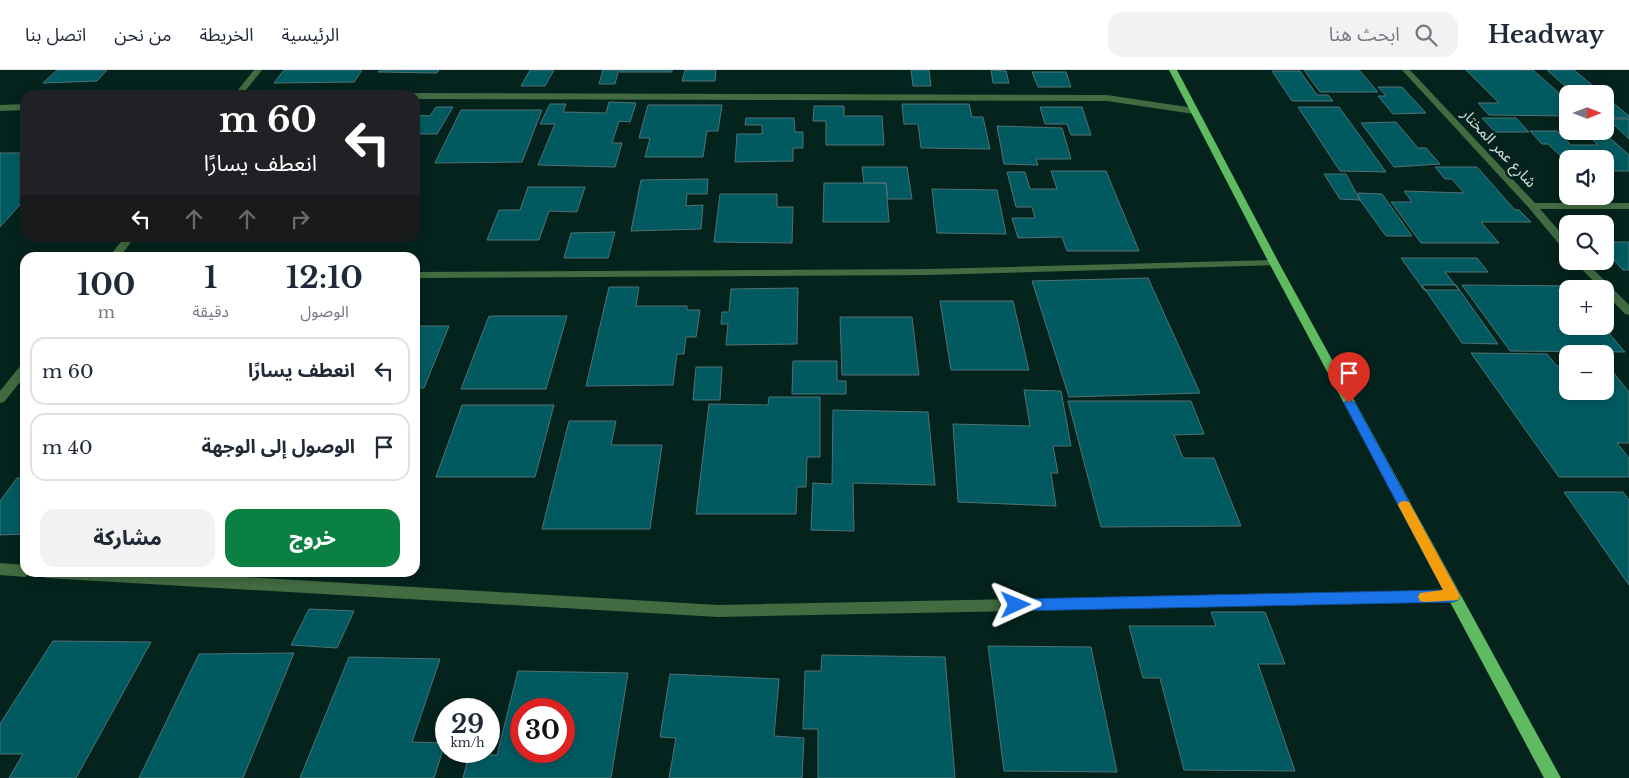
<!DOCTYPE html>
<html lang="ar">
<meta charset="utf-8">
<style>
body{margin:0;font-family:"Libre Baskerville","Noto Sans Arabic",serif;background:#f2f2f3;color:#1f2937;direction:rtl;height:100vh;display:flex;flex-direction:column;font-size:19px;white-space:nowrap}
*{box-sizing:border-box;margin:0}
p{font-size:16px;color:#747a83}
.icon{flex:none;width:28px;height:28px;fill:none;stroke:currentColor;stroke-width:2;stroke-linecap:round;stroke-linejoin:round}
.map{position:relative;flex:1;overflow:hidden;direction:ltr}
.details{position:absolute;left:20px;top:182px;width:400px;height:325px;display:flex;flex-direction:column;background:#fff;border-radius:15px;box-shadow:0 2px 8px #0003;direction:rtl}
.details>*{flex:none}
.guide{position:absolute;left:20px;top:20px;width:400px;height:152px;border-radius:15px;box-shadow:0 2px 8px #0003;direction:rtl;background:#202124;color:#fff;overflow:hidden}
.needle{width:32px;rotate:90deg}
.tools{position:absolute;left:1559px;top:15px;display:grid;gap:10px}
.tools a{display:grid;place-items:center;width:55px;height:55px;border-radius:10px;background:#fff;box-shadow:0 2px 8px #0003;font-size:25px}
.speed{position:absolute;left:435px;top:628px;display:flex;gap:10px;font-size:25px;font-weight:700;text-align:center}
.speed>*{display:grid;place-content:center;width:65px;height:65px;border-radius:50%;background:#fff;box-shadow:0 2px 8px #0003;line-height:1}
.speed small{font-size:12px;font-weight:400}
.speed .limit{border:8px solid #d22;background:#fff;color:#111}
.pin{position:absolute;display:grid;place-items:center;width:42px;height:42px;color:#fff;margin:-51px -21px;border-radius:50% 50% 50% 0;rotate:-45deg;box-shadow:0 0 5px #0007}
.pin .icon{rotate:45deg}
.me{position:absolute;width:55px;margin:-28px;rotate:89deg;stroke-linejoin:round;filter:drop-shadow(0 0 4px #0008)}
.turn{display:flex;align-items:center;gap:18px;height:105px;padding:0 20px;font-size:22px}
.turn .icon{width:65px;height:65px;stroke-width:2.5}
.turn b{display:block;font-size:35px;line-height:42px}
.lanes{display:flex;align-items:center;height:48px;padding:0 20px;background:#0003;justify-content:center;gap:25px;direction:ltr}
.lanes .off{opacity:.35}
.eta{display:flex;justify-content:space-evenly;align-items:center;height:85px;text-align:center}
.eta b{font-size:30px;font-weight:800;line-height:35px}
.action{display:flex;gap:10px;margin-top:auto;padding:10px 20px}
.action a{flex:1;height:58px;border-radius:15px;background:#0b8043;color:#fff;font-size:20px;font-weight:800;line-height:58px;text-align:center}
.action a+a{background:#f2f2f3;color:#1f2937}
ul{padding:0;list-style:none}
li{display:flex;align-items:center;gap:15px;height:68px;margin:0 10px 8px;padding:0 10px;border:2px solid #e0e1e3;border-radius:15px}
li div{flex:1}
li b{display:block;font-size:19px}
li em{font-style:normal}
header{display:flex;align-items:center;gap:30px;box-sizing:border-box;height:70px;padding:0 25px;background:#fff;border-bottom:1px solid #e0e1e3}
header strong{font-size:24px}
nav{display:flex;gap:28px;margin-inline-start:auto;font-size:18px}
.search{width:350px;height:45px;background:#f2f2f3;display:flex;align-items:center;gap:12px;box-sizing:border-box;padding:0 18px;border-radius:15px;color:#747a83;font-size:19px}
.map>svg:first-child{display:block}
.building{fill:#025a61;stroke:#507276;fill-rule:evenodd}
.lines{fill:none;stroke-linecap:round;stroke-linejoin:round}
.minor{fill:#416b41;fill-rule:evenodd}
.major{fill:#5fba61;fill-rule:evenodd}
.route{fill:#1a73e8;stroke:#114b97}
.slow{fill:#f59e0b}
.labels{text-anchor:middle;stroke-width:5;stroke-linejoin:round;paint-order:stroke}
.far-street-label{font-size:15px;fill:#d0e1db;stroke:#04231c}
</style>
<header>
<strong>Headway</strong>
<div class="search"><svg class="icon" aria-label="search" viewBox="0 0 24 24"><circle cx="10" cy="10" r="6"/><path d="M15 15l6 6"/></svg>ابحث هنا</div>
<nav><a>الرئيسية</a><a>الخريطة</a><a>من نحن</a><a>اتصل بنا</a></nav>
</header>
<div class="map">
<svg width="1629" height="708" viewBox="0 0 1629 708">
<rect width="100%" height="100%" fill="#04231c"/>
<path class="building" d="M57,0H107L97,11L43,13Z
M284,0H362L354,12L274,13Z
M380,0H439L437,3L378,2Z
M530,0H554L545,16H521Z
M603,0H672V2H618L615,14H599Z
M685,0H716L715,11H682Z
M911,0H929L931,16H913Z
M991,0L1006,1L1009,13H993Z
M1304,0H1359L1378,22H1320Z
M1466,0H1533L1568,31V46L1489,45L1478,33H1499Z
M1547,0H1574L1603,24H1574Z
M1272,1H1300L1317,25H1328L1333,31H1292Z
M1032,2H1066L1071,17H1038Z
M1378,17H1402L1426,43L1393,44L1378,26H1386Z
M1605,26L1629,46V48H1608L1605,45Z
M609,32L636,33L630,52L619,51L612,73H622L615,97L538,95L555,54H540L550,34H566L563,42L606,43Z
M902,34H969L972,47H983L990,79L921,78L918,54H904Z
M648,35H722L718,61H707L703,87H645L650,68H639Z
M814,36H844V46H882L884,75H826V51H813Z
M436,37H453L437,64H418L415,69V45L430,46Z
M1040,37H1082L1091,65H1071L1067,54H1045Z
M1298,37H1339L1386,102L1340,101Z
M461,40H542L522,92L435,93Z
M746,48H794L795,62H803V78H793V91L735,92L737,64H762V55H745Z
M1482,48H1516L1529,62H1495Z
M1605,49H1629V69L1614,55H1605Z
M1396,52L1418,78H1426L1440,94L1394,97L1361,53Z
M997,56L1062,58L1071,89H1036L1038,95L1004,94Z
M1530,61H1557L1571,75H1598L1584,61H1602L1629,85V101H1605V89H1568V93L1548,74H1542Z
M0,83H25V129L0,157Z
M862,97H907L912,129H888L886,113H864Z
M1435,97H1477L1515,140H1519L1531,152H1481L1499,173H1421L1391,132H1412L1404,121L1464,123L1452,109H1445Z
M1051,101H1106L1139,181H1067L1062,167L1018,168L1012,148H1035L1032,137H1016L1007,102H1025L1030,119H1057Z
M1324,104H1346L1360,130L1340,129Z
M708,109L707,124H687L686,136L703,135L701,159L631,161L641,110Z
M824,113H886L889,152H823Z
M528,117H585L577,142L549,141L539,170H487L499,140H520Z
M932,119L997,120L1006,164L937,163Z
M1358,123L1382,124L1412,166H1386L1360,130Z
M720,124H777V137H793L792,173L714,172Z
M615,162L608,188H564L571,163Z
M1605,172H1629V200H1623L1605,181Z
M1401,188H1477L1488,202H1445L1459,220H1424Z
M1148,208L1200,323L1069,327L1032,211Z
M1422,215H1456L1498,274L1462,273Z
M1462,215L1579,216L1581,219H1568V256H1603L1625,282L1510,281Z
M609,217H639L636,236H687V240H700L696,267H686L684,284H677L673,315L586,316Z
M798,218L797,274L726,275L728,254H721L722,242H729L731,219Z
M940,231H1013L1029,300H951Z
M489,246H567L546,319H461Z
M840,247H912L919,305H842Z
M415,256H449L424,318H415Z
M1471,283L1547,284L1557,296H1568V321H1605V296H1608L1629,322V373H1617L1629,388V407H1559Z
M793,291H837V311H846V324H792Z
M696,297H722L720,330H693Z
M1024,320L1061,321L1071,376H1053L1058,403H1051L1056,436L958,432L953,354L1030,356Z
M769,327H820V387H807L806,417H797L796,444H696L709,334L768,335Z
M1068,331H1191L1204,364L1174,365L1183,388H1214L1241,456L1101,457Z
M462,335H554L535,407H436Z
M833,340L928,342L935,415L853,413L854,461L811,460L813,413L832,414Z
M569,351H616L611,375H662L650,459H542Z
M17,408H25V464L0,465V431Z
M1564,422H1623L1629,430V515Z
M309,539L354,541L337,578L291,575Z
M1211,542H1265L1285,594H1258L1295,701L1184,700L1160,608H1143L1129,556H1216Z
M53,571L151,572L76,708H9L23,684H0V654Z
M988,576L1091,577L1117,702L1004,701Z
M294,583L243,708H139L199,584Z
M822,585L945,587L955,708H818V659H803L805,601H821Z
M349,587L440,589L412,672L445,673L434,708H300Z
M518,601L628,603L611,708H463L469,685H497ZM521,639H564V681H521Z
M670,604L779,609L774,666L804,668L802,708H669L676,668L660,667Z"/>
<g class="lines">
<path class="minor" d="M254,0H262L242,25H234Z
M1402,0H1410L1535,133H1629V139H1540L1568,171V181L1564,180L1529,138Z
M415,23L1107,25L1194,38L1198,41L1194,44L1107,31L415,29V25H411Z
M25,34V40L0,41V35Z
M124,168H134L119,188H108Z
M1274,190L1278,191L1279,193L1278,195L928,205L415,208V202L928,199Z
M1574,191H1585L1629,235V245L1625,244L1605,223V219H1601Z
M25,294V306L4,332L0,333V321L21,295Z
M0,493L25,495V502H31L25,507L0,505Z
M39,502H160L718,535L1453,520L1458,522L1460,526L1458,530L1453,532L718,547L46,508L41,506Z"/>
<path class="major" d="M1169,0H1177L1279,193L1561,708H1544L1269,193Z"/>
</g>
<path class="route" d="M1349,329L1355,333L1458,522L1460,526L1458,530L1453,532L1016,541L1011,539L1009,535L1011,531L1016,529L1443,520L1344,333Z"/>
<path class="slow" d="M1404,431L1409,432L1458,522L1460,526L1458,530L1425,532L1420,531L1418,527L1420,523L1443,520L1398,435L1400,432Z"/>
<g class="labels">
<g class="far-street-label">
<text transform="translate(1499 78) rotate(47)" y="5">شارع عمر المختار</text>
</g>
</g>
</svg>
<div class="tools">
<a><svg class="needle" viewBox="-14 -14 28 28"><path d="M0-13l5 13h-10z" fill="#e53935"/><path d="M0 13l5-13h-10z" fill="#747a83"/></svg></a>
<a><svg class="icon" aria-label="sound" viewBox="0 0 24 24"><path d="M4 9h4l5-4v14l-5-4H4zM17 9q2 3 0 6"/></svg></a>
<a><svg class="icon" aria-label="search" viewBox="0 0 24 24"><circle cx="10" cy="10" r="6"/><path d="M15 15l6 6"/></svg></a>
<a>+</a>
<a>−</a>
</div>
<div class="speed"><div>29<small>km/h</small></div><div class="limit">30</div></div>
<div class="pin" style="left:1349px;top:333px;background:#d93025"><svg class="icon" aria-label="arrive" viewBox="0 0 24 24"><path d="M6 21V4h12l-3 4 3 4H6"/></svg></div>
<svg class="me" style="left:1016px;top:535px" viewBox="-20 -20 40 40"><path d="M0-17L14 15 0 8-14 15z" fill="#1a73e8" stroke="#fff" stroke-width="4"/></svg>
<div class="guide">
<div class="turn"><svg class="icon" aria-label="left" viewBox="0 0 24 24"><path d="M17 20v-9H6M10 6l-5 5 5 5"/></svg><div><b>60 m</b>انعطف يسارًا</div></div>
<div class="lanes"><svg class="icon" aria-label="left" viewBox="0 0 24 24"><path d="M17 20v-9H6M10 6l-5 5 5 5"/></svg><svg class="icon off" aria-label="ahead" viewBox="0 0 24 24"><path d="M12 20V5M6 11l6-6 6 6"/></svg><svg class="icon off" aria-label="ahead" viewBox="0 0 24 24"><path d="M12 20V5M6 11l6-6 6 6"/></svg><svg class="icon off" aria-label="right" viewBox="0 0 24 24"><path d="M7 20v-9h11M14 6l5 5-5 5"/></svg></div>
</div>
<section class="details">
<div class="eta">
<div><b>12:10</b><p>الوصول</p></div>
<div><b>1</b><p>دقيقة</p></div>
<div><b>100</b><p>m</p></div>
</div>
<ul>
<li><svg class="icon" aria-label="left" viewBox="0 0 24 24"><path d="M17 20v-9H6M10 6l-5 5 5 5"/></svg><div><b>انعطف يسارًا</b></div><em>60 m</em></li>
<li><svg class="icon" aria-label="arrive" viewBox="0 0 24 24"><path d="M6 21V4h12l-3 4 3 4H6"/></svg><div><b>الوصول إلى الوجهة</b></div><em>40 m</em></li>
</ul>
<div class="action"><a>خروج</a><a>مشاركة</a></div>
</section>
</div>
